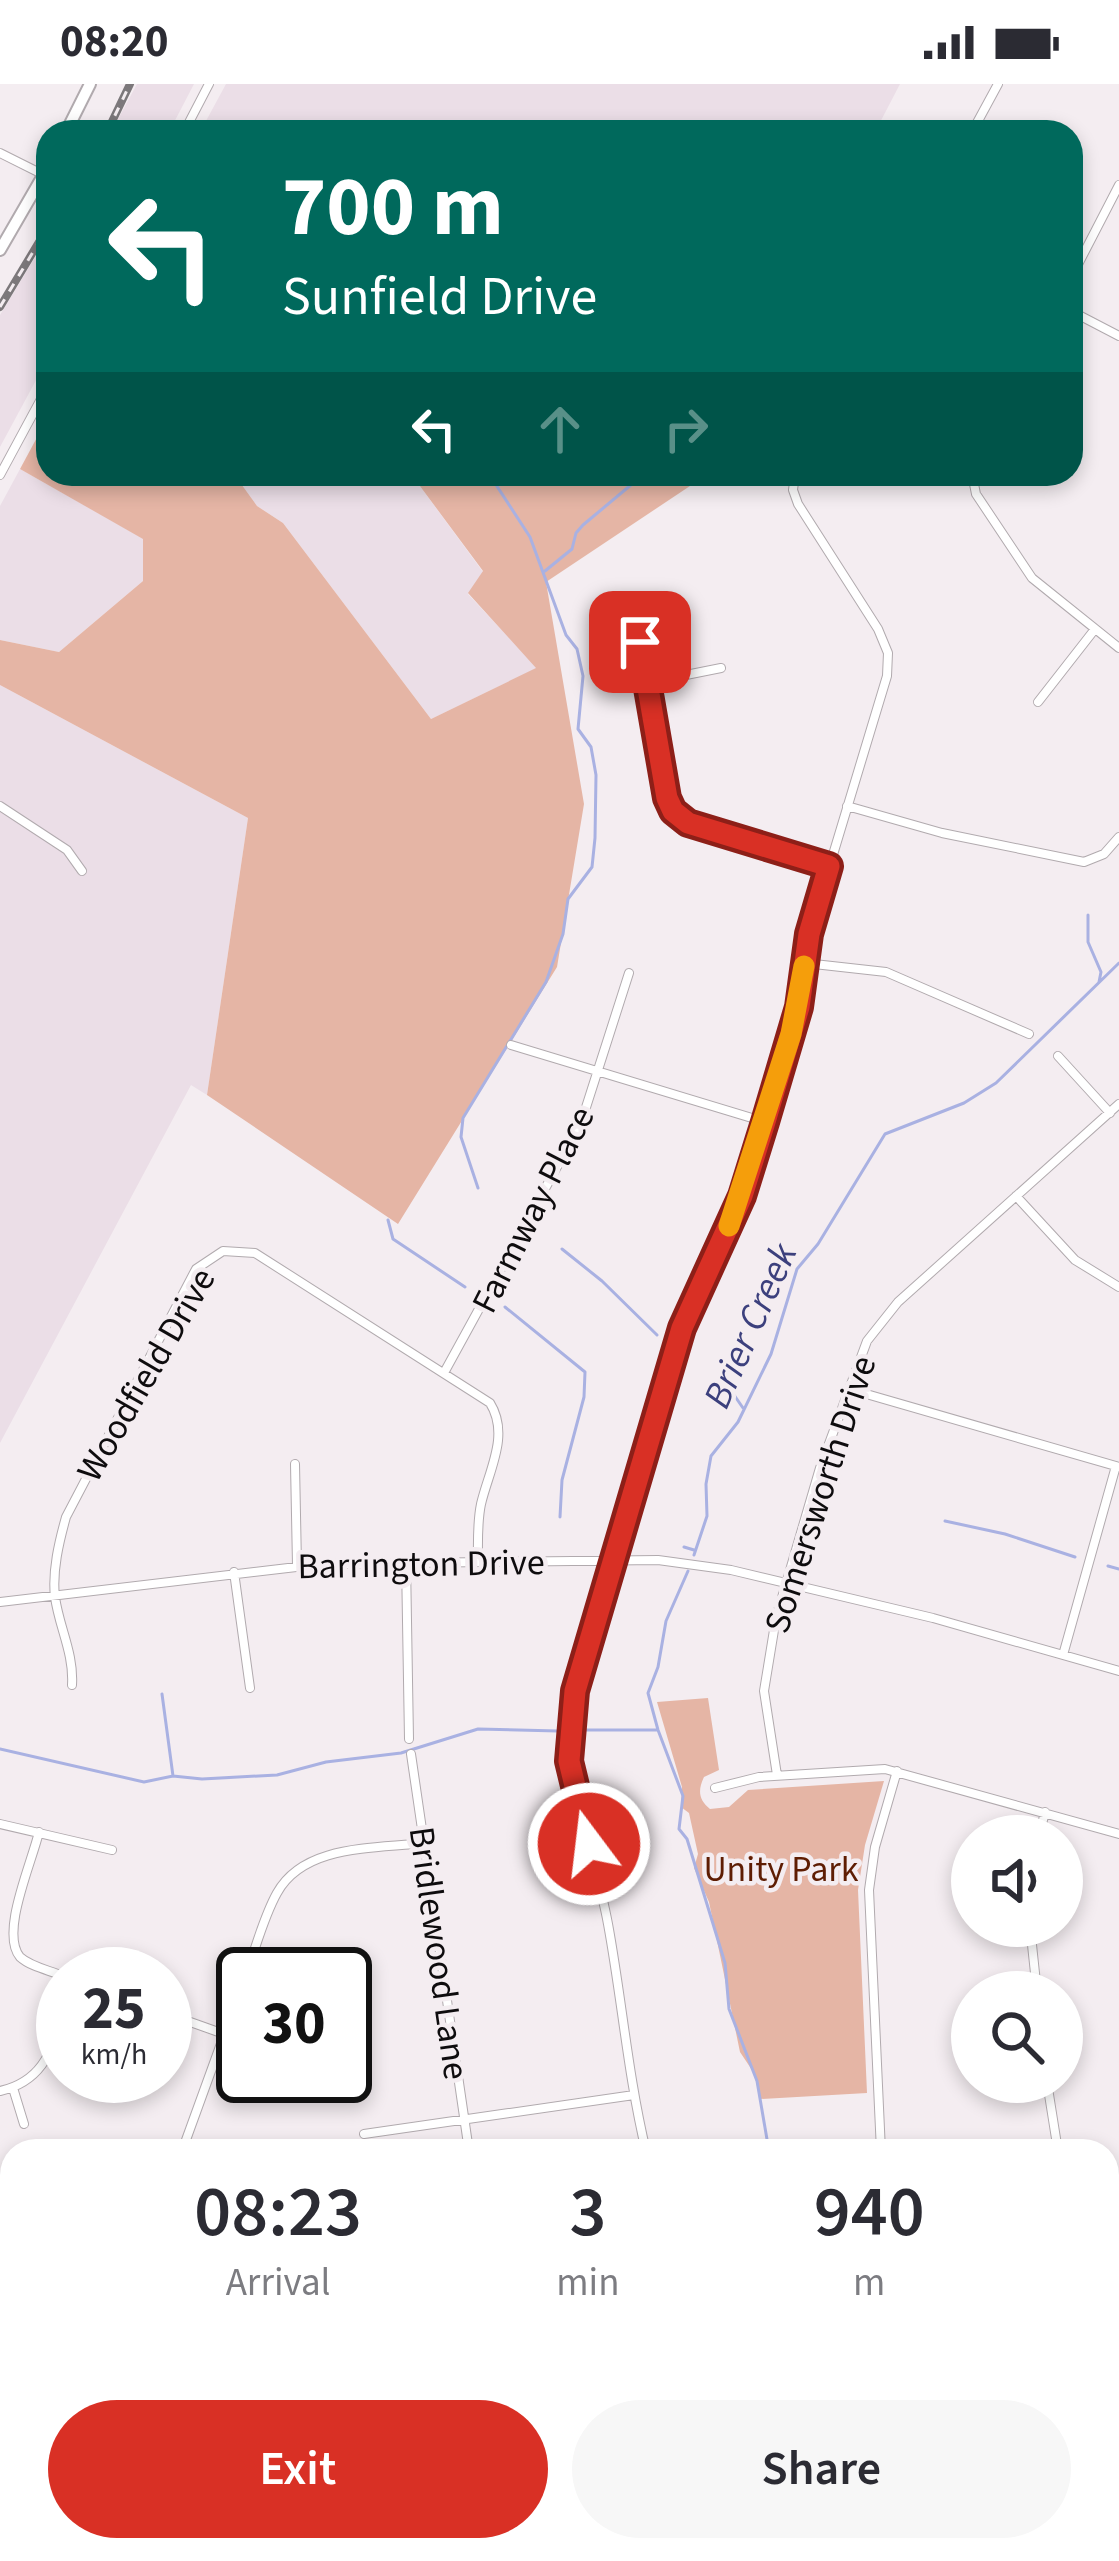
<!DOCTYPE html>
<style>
body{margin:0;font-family:"Source Sans 3",sans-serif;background:#f7f7f7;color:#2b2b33;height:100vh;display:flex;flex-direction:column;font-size:45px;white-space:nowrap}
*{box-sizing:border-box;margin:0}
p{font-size:39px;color:#7c7c81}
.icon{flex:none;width:66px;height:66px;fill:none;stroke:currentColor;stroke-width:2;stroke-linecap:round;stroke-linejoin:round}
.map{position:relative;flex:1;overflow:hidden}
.details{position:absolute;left:0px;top:2055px;width:1119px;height:423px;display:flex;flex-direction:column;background:#fff;border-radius:36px 36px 0 0;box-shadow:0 6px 18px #0003}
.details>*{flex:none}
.banner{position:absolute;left:36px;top:36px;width:1047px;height:366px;border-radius:36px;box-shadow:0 6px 18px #0003;background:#00695c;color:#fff;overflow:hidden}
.controls{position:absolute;left:951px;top:1731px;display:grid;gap:24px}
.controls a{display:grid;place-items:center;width:132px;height:132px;border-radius:50%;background:#fff;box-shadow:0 6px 18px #0003;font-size:60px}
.speed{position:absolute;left:36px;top:1863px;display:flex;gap:24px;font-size:60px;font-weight:700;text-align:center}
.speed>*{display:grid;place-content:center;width:156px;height:156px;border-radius:50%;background:#fff;box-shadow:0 6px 18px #0003;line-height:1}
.speed small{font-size:30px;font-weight:400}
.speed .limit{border:6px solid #111;border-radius:18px;background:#fff;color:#111}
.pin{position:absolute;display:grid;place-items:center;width:102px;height:102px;color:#fff;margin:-51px;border-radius:24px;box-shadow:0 6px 18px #0006}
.me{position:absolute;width:132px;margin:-66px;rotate:345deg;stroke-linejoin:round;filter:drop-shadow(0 0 9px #0008)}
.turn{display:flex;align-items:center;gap:42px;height:252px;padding:0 48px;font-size:54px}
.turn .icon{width:156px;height:156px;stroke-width:2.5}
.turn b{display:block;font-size:84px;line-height:102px}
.lanes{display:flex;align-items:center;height:114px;padding:0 48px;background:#0003;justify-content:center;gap:60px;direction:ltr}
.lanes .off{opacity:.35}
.eta{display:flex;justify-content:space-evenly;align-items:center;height:204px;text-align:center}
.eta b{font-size:72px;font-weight:600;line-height:84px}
.primary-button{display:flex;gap:24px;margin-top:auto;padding:24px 48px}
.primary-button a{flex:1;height:138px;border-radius:72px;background:#d93025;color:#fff;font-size:48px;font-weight:600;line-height:138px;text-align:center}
.primary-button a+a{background:#f7f7f7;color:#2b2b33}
.status{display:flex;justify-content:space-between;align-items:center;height:84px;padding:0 60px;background:#fff;direction:ltr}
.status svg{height:33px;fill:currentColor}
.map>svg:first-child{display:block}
.built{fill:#ebdee7}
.green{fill:#e5b5a5}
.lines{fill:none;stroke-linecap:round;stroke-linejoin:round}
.stream{stroke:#a9b1e2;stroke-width:3}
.street-casing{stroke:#b1aaae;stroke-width:10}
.secondary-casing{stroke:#b1aaae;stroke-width:14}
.street{stroke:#fff;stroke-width:8}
.secondary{stroke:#fff;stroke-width:10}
.rail-casing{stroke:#7c787b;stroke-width:8}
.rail{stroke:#f4edf1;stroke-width:3;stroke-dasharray:9;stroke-linecap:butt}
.route-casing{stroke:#8d1f18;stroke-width:30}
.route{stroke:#d93025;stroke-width:21}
.slow{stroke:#f59e0b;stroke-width:21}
.labels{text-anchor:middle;stroke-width:9;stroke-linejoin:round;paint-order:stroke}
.street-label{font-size:36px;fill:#0e0c0e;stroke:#f4edf1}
.park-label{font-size:36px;fill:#5e1d03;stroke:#f4edf1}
.water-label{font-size:39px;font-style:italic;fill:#3c407d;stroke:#f4edf1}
</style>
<div class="status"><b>08:20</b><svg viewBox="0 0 49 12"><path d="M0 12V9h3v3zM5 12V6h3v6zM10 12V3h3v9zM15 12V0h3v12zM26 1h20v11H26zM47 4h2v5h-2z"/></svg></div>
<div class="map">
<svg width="1119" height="2477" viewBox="0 0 1119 2477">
<rect width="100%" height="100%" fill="#f4edf1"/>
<path class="built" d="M137,0H194L169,48H111Z
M226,0H900L875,48H200Z
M48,152V274L0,363V231Z
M20,385L144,455L143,497L59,568L0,556V422Z
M234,390H411L483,488L468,510L537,584L431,635L283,439L257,422Z
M0,601L248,734L207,1011L191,1001L0,1359Z"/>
<path class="green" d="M48,333V390H234L257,422L283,439L431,635L536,584L468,509L483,487L411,390H682L690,402L546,498L584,720L557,883L398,1140L207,1011L248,734L0,601V556L59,568L143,497V455L20,385Z
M708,1614L719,1686L704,1693C698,1706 698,1715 710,1725L729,1723L748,1706L884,1697L865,1761L858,1806L867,2009L760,2015L754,1989L740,1968L709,1818L694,1784L698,1770L689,1729L681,1723L682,1703L657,1618Z"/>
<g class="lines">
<path class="stream" d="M545,487L572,465L576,449L583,441L644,390
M1088,831V858L1101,888L1099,898
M478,1104L461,1053L463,1034L546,898L563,850L568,815L592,783L595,754L596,691L591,663L578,645L583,592L577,565L566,551L530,453L489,390
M388,1136L393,1155L465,1203
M562,1165L602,1197L657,1251
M505,1223L585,1288L584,1313L562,1396L560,1433
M732,1308L743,1324
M945,1437L1005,1450L1075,1473
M684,1463L694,1466
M694,1471L707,1432L706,1400L711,1372L738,1338L771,1270L797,1185L818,1160L885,1050L964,1019L996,999L1119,879
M1108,1482L1119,1485
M688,1487L666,1537L658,1583L648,1609L658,1646L683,1712L679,1745L687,1755L725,1879L729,1925L757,1997L769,2067
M162,1610L173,1692
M577,1646H656
M0,1665L144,1698L173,1692L202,1695L277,1691L326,1678L401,1669L478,1645L558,1647
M0,2454L12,2460
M22,2466L38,2477
M761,2477L762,2466"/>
<defs>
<path id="street" d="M184,48L209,0
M972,48L998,0
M0,69L44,91
M1071,194L1119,101
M1071,227L1119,252
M972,390L976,410L1032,494L1119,564
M0,391L48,302
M653,518L642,539L641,572L673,727L688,739L829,782
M646,599L721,584
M1038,618L1095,545
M0,722L67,766L82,787
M847,722L942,749L1084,778L1104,770L1119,753
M805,879L886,888L1029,950
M511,961L765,1038
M1058,972L1110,1029
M1016,1112L1075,1176L1119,1203
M445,1287L581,1039L629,889
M849,1305L1119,1383
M295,1380L297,1481
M406,1478L409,1655
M234,1488L250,1604
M0,1518L322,1480L658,1476L731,1486L933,1534L1119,1587
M1063,1571L1116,1382
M72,1601C74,1569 59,1543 55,1513C52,1487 59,1458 66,1433L196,1185L223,1167L255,1169L490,1319C510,1351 489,1386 481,1420C477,1439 478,1458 478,1477
M411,1670L469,2067
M777,1691L764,1607L776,1534L820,1384L867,1257L898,1218L1119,1020
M715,1704L759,1693L885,1685L1119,1750
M0,1740L112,1766
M39,1748C31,1781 0,1849 20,1873C31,1883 49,1886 63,1892
M1039,1752L1045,1728
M1030,1842L1037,1908
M246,1890C256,1864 263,1834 277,1809C304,1760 375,1765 424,1759
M165,1929L224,1950
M1047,1998L1058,2067
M13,2004L24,2040
M0,2007C40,1998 50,1971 63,1935
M364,2050L634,2011
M182,2067L243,1899
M646,2067C628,1992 622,1916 608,1840C593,1759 559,1692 575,1607L682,1244L742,1112L765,1038L799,923L809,850L887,592L888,569L878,545L798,420L793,406L795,390
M881,2067L869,1806L875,1763L897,1687
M1107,2127L1119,2121
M1107,2289L1119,2288
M0,2326L12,2318
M0,2335L12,2355
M359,2466L384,2477
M1082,2466L1113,2477
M521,2477L525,2466
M680,2477L681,2466
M838,2477L839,2466
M996,2477L1049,2466"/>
<path id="secondary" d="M66,48L90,0
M0,166L48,83"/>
</defs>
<use href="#street" class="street-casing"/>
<use href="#secondary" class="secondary-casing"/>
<use href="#street" class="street"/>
<use href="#secondary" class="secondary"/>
<defs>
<path id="rail" d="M107,48L130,0
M0,223L48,143"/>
</defs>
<use href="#rail" class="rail-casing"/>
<use href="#rail" class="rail"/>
</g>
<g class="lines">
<defs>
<path id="route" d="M589,1760L569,1677L575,1607L682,1244L742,1112L765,1038L799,923L809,850L829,782L688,739L673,727L667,714L640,558"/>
</defs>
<use href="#route" class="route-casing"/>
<use href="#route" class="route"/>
<path class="slow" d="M729,1142L791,950L804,882"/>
</g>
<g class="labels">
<g class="street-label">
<text transform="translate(532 1125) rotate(-63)" y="13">Farmway Place</text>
<text transform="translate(145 1290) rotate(-60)" y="13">Woodfield Drive</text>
<text transform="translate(819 1410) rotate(-72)" y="13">Somersworth Drive</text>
<text transform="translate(421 1479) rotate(-1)" y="13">Barrington Drive</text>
<text transform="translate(440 1869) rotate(82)" y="13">Bridlewood Lane</text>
</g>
<g class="park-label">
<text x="781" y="1797">Unity Park</text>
</g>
<g class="water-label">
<text transform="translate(749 1241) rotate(-66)" y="14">Brier Creek</text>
</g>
</g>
</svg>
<div class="controls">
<a><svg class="icon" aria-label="sound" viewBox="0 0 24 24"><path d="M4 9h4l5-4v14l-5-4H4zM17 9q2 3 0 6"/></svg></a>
<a><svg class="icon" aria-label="search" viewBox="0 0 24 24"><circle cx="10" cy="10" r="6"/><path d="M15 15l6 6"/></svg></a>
</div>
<div class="speed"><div>25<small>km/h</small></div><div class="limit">30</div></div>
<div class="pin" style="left:640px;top:558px;background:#d93025"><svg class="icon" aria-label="arrive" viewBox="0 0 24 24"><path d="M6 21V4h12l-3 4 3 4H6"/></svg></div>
<svg class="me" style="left:589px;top:1760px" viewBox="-20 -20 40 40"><circle r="17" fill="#d93025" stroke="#fff" stroke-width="3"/><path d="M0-11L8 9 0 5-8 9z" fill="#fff"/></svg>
<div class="banner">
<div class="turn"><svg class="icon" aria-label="left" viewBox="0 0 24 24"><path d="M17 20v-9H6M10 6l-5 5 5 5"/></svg><div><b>700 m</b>Sunfield Drive</div></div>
<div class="lanes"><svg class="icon" aria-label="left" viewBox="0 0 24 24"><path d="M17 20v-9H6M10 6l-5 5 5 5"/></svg><svg class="icon off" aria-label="ahead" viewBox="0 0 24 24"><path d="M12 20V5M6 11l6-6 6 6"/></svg><svg class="icon off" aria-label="right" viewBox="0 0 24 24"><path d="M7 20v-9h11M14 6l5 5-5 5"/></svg></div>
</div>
<section class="details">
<div class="eta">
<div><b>08:23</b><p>Arrival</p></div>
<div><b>3</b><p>min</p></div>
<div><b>940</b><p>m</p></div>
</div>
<div class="primary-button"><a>Exit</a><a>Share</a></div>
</section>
</div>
